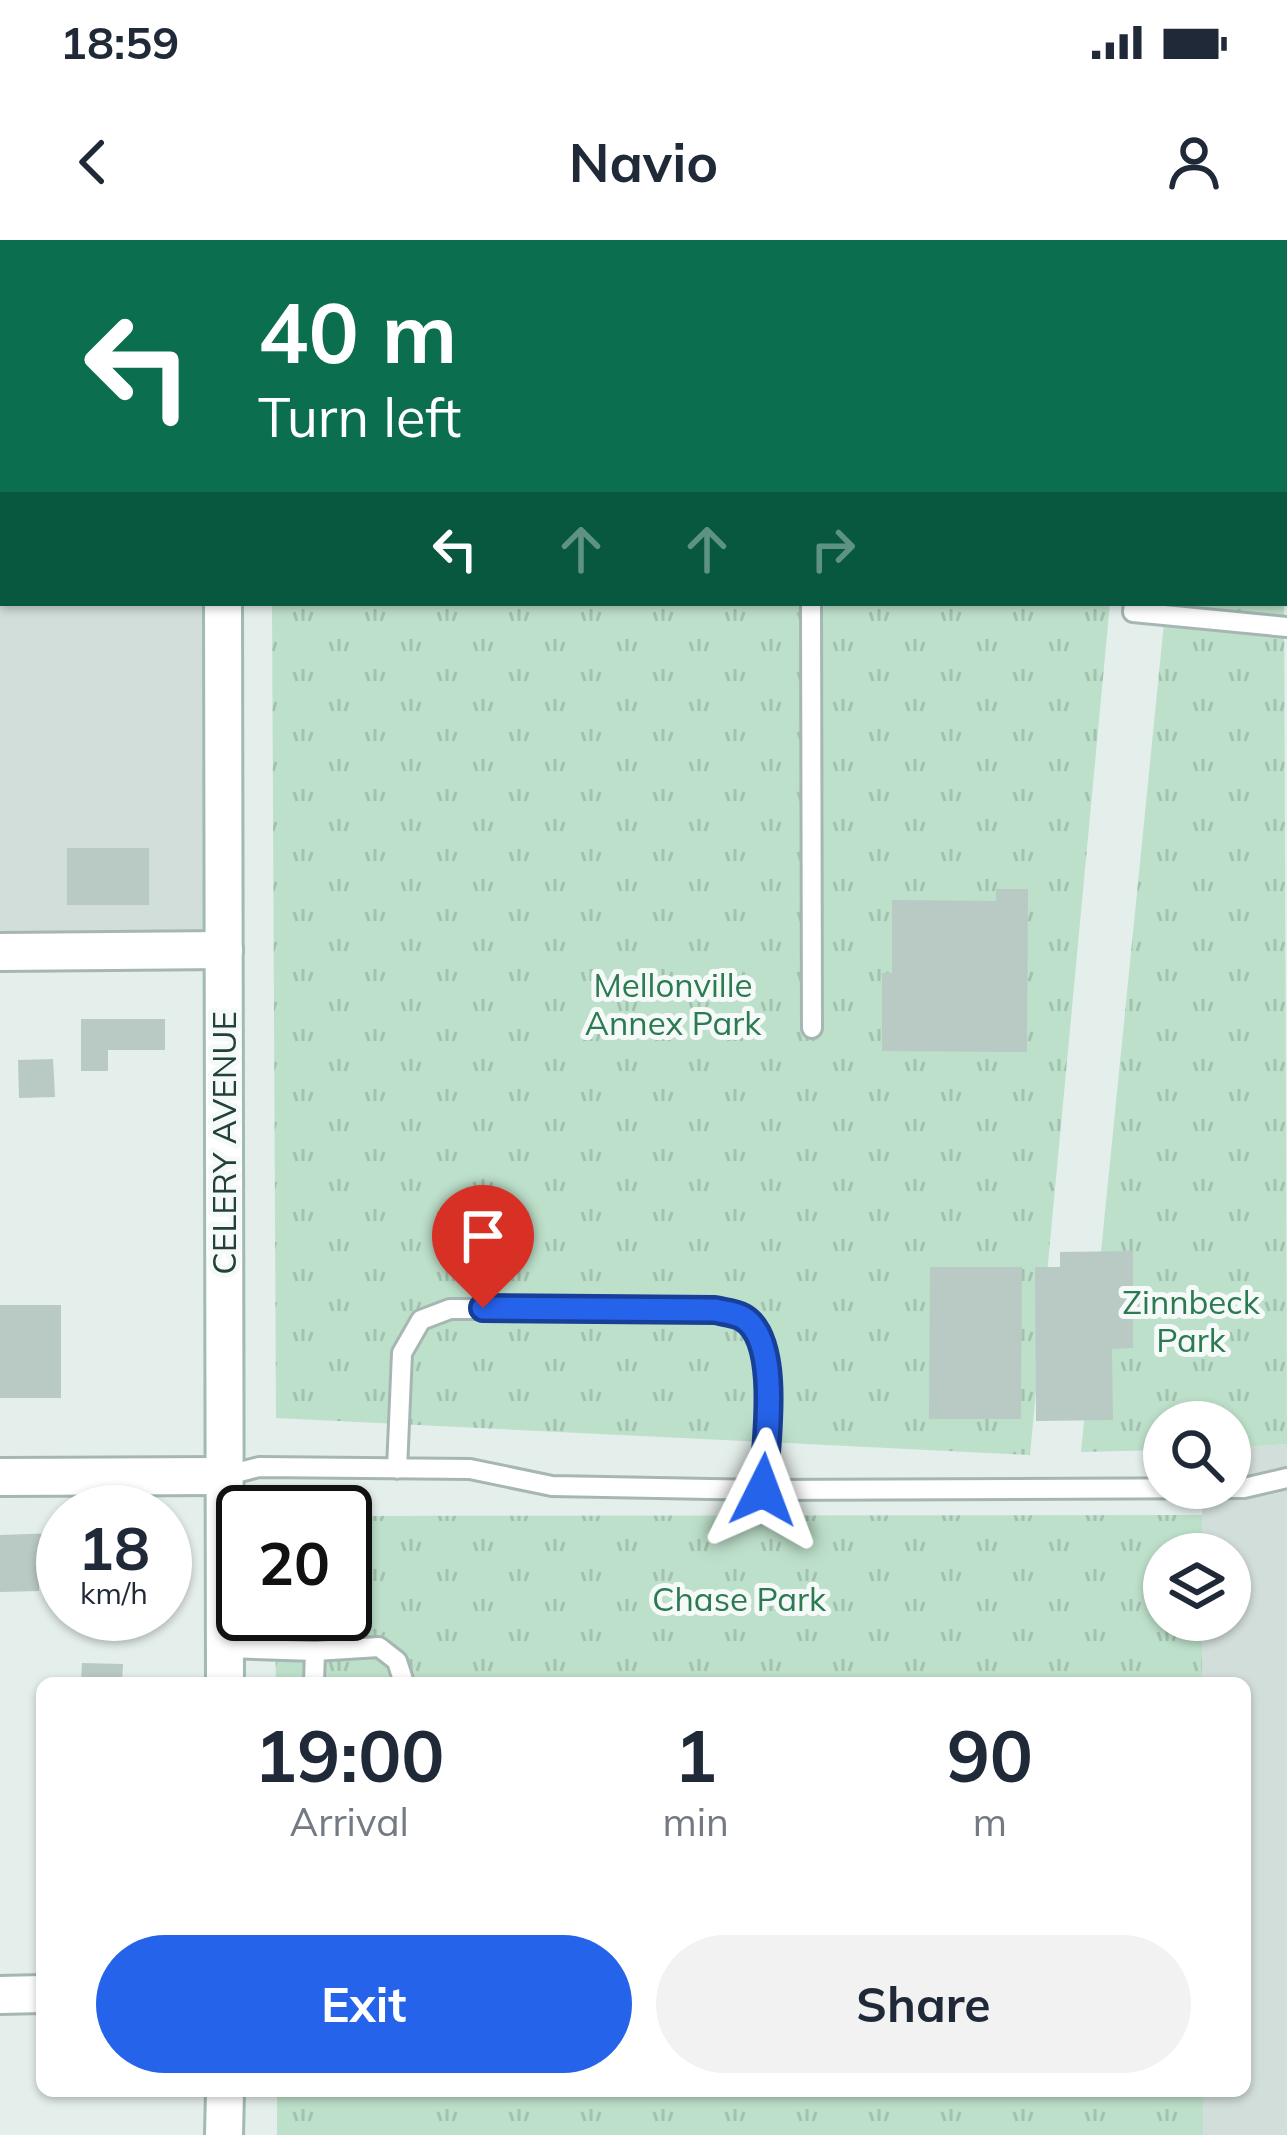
<!DOCTYPE html>
<style>
body{margin:0;font-family:Mulish,sans-serif;background:#f2f2f3;color:#1f2937;height:100vh;display:flex;flex-direction:column;font-size:45px;white-space:nowrap}
*{box-sizing:border-box;margin:0}
p{font-size:39px;color:#747a83}
.icon{flex:none;width:66px;height:66px;fill:none;stroke:currentColor;stroke-width:2;stroke-linecap:round;stroke-linejoin:round}
.map{position:relative;flex:1;overflow:hidden}
.side{position:absolute;left:36px;top:1437px;width:1215px;height:420px;display:flex;flex-direction:column;background:#fff;border-radius:18px;box-shadow:0 3px 9px #0004}
.side>*{flex:none}
.banner{position:absolute;left:0px;top:0px;width:1287px;height:366px;box-shadow:0 3px 9px #0004;background:#0b6e4f;color:#fff;overflow:hidden}
.controls{position:absolute;left:1143px;top:1161px;display:grid;gap:24px}
.controls a{display:grid;place-items:center;width:108px;height:108px;border-radius:50%;background:#fff;box-shadow:0 3px 9px #0004;font-size:60px}
.speed{position:absolute;left:36px;top:1245px;display:flex;gap:24px;font-size:60px;font-weight:700;text-align:center}
.speed>*{display:grid;place-content:center;width:156px;height:156px;border-radius:50%;background:#fff;box-shadow:0 3px 9px #0004;line-height:1}
.speed small{font-size:30px;font-weight:400}
.speed .limit{border:6px solid #111;border-radius:18px;background:#fff;color:#111}
.pin{position:absolute;display:grid;place-items:center;width:102px;height:102px;color:#fff;margin:-123px -51px;border-radius:50% 50% 50% 0;rotate:-45deg;box-shadow:0 0 12px #0007}
.pin .icon{rotate:45deg}
.me{position:absolute;width:132px;margin:-66px;rotate:3deg;stroke-linejoin:round;filter:drop-shadow(0 0 9px #0008)}
.turn{display:flex;align-items:center;gap:42px;height:252px;padding:0 60px;font-size:54px}
.turn .icon{width:156px;height:156px;stroke-width:2.5}
.turn b{display:block;font-size:84px;line-height:102px}
.lanes{display:flex;align-items:center;height:114px;padding:0 60px;background:#0003;justify-content:center;gap:60px;direction:ltr}
.lanes .off{opacity:.35}
.eta{display:flex;justify-content:space-evenly;align-items:center;height:204px;text-align:center}
.eta b{font-size:72px;font-weight:700;line-height:84px}
.button{display:flex;gap:24px;margin-top:auto;padding:24px 60px}
.button a{flex:1;height:138px;border-radius:72px;background:#2563eb;color:#fff;font-size:48px;font-weight:700;line-height:138px;text-align:center}
.button a+a{background:#f2f2f3;color:#1f2937}
.status{display:flex;justify-content:space-between;align-items:center;height:84px;padding:0 60px;background:#fff;direction:ltr}
.status svg{height:33px;fill:currentColor}
header{display:flex;justify-content:space-between;align-items:center;height:156px;padding:0 60px;background:#fff;font-size:54px;font-weight:700}
.map>svg:first-child{display:block}
.built{fill:#d2deda}
.park{fill:url(#park-tufts)}
.pitch{fill:#bde0ca}
.building{fill:#b9c9c4}
.lines{fill:none;stroke-linecap:round;stroke-linejoin:round}
.service-casing{stroke:#a6b7b3;stroke-width:24}
.minor-casing{stroke:#a6b7b3;stroke-width:42}
.tertiary-casing{stroke:#a6b7b3;stroke-width:42}
.secondary-casing{stroke:#a2bab4;stroke-width:42}
.service{stroke:#fff;stroke-width:18}
.minor{stroke:#fff;stroke-width:36}
.tertiary{stroke:#fff;stroke-width:36}
.secondary{stroke:#fff;stroke-width:36}
.route-casing{stroke:#184099;stroke-width:30}
.route{stroke:#2563eb;stroke-width:21}
.labels{text-anchor:middle;stroke-width:10;stroke-linejoin:round;paint-order:stroke}
.park-label{font-size:33px;fill:#2b7a51;stroke:#f5faf8}
.street-label{font-size:33px;fill:#23413c;stroke:#f5faf8}
</style>
<div class="status"><b>18:59</b><svg viewBox="0 0 49 12"><path d="M0 12V9h3v3zM5 12V6h3v6zM10 12V3h3v9zM15 12V0h3v12zM26 1h20v11H26zM47 4h2v5h-2z"/></svg></div>
<header><svg class="icon" aria-label="back" viewBox="0 0 24 24"><path d="M15 5l-7 7 7 7"/></svg>Navio<svg class="icon" aria-label="person" viewBox="0 0 24 24"><circle cx="12" cy="8" r="4"/><path d="M4 21q1-7 8-7t8 7"/></svg></header>
<div class="map">
<svg width="1287" height="1895" viewBox="0 0 1287 1895">
<defs>
<pattern id="park-tufts" width="24" height="20" patternUnits="userSpaceOnUse" patternTransform="scale(3)"><rect width="24" height="20" fill="#bde0ca"/><path d="M3 7l-1-3M5 7V3M7 7l1-3M15 17l-1-3M17 17v-4M19 17l1-3" fill="none" stroke="#a2c1ae"/></pattern>
</defs>
<rect width="100%" height="100%" fill="#e4eeeb"/>
<path class="built" d="M0,204L3,363H204L205,693L0,695Z
M1287,1204V1895H1203V1851H1245V1443H1202V1380H1230V1314H1202V1248H1230V1208Z"/>
<path class="park" d="M1284,329L1287,1204L1230,1208V1182H1164V1210L1081,1212L1166,363H1284Z
M272,363H1110L1030,1215L276,1178Z
M1202,1275V1314H1164V1380H1202V1443H276L275,1374H345V1276Z
M277,1851H1203V1895H277Z"/>
<path class="pitch" d="M318,1865L435,1870L434,1895H317Z"/>
<path class="building" d="M67,608H149V665H67Z
M996,649H1028L1027,812L882,811V733H892V660L996,661Z
M81,779H165V810H108V831H81Z
M53,819L55,857L19,858L18,820Z
M1133,1011V1108L1112,1109L1113,1180L1036,1181L1035,1027H1060V1012Z
M930,1027H1022L1021,1179H929Z
M0,1065H61V1158H0Z
M59,1293L60,1343L39,1344V1351L0,1352V1295Z
M82,1423L123,1424L122,1443H81Z"/>
<g class="lines">
<defs>
<path id="service" d="M811,363L812,788
M1134,363L1133,372L1287,387
M397,1229L402,1113L421,1080L450,1069H715C723,1072 735,1073 742,1077C783,1099 765,1209 763,1250
M224,1236L259,1227L470,1229L552,1246L763,1250L1244,1248L1287,1238
M225,1408L315,1411L379,1407L397,1421L404,1443
M314,1443L315,1411"/>
<path id="minor" d="M978,0V3
M0,712L224,710
M0,1237L224,1236"/>
<path id="tertiary" d="M0,188H3
M1284,278H1287
M0,1755L42,1754"/>
<path id="secondary" d="M224,3V0
M223,363L225,1443
M224,1895L225,1851"/>
</defs>
<use href="#service" class="service-casing"/>
<use href="#minor" class="minor-casing"/>
<use href="#tertiary" class="tertiary-casing"/>
<use href="#secondary" class="secondary-casing"/>
<use href="#service" class="service"/>
<use href="#minor" class="minor"/>
<use href="#tertiary" class="tertiary"/>
<use href="#secondary" class="secondary"/>
</g>
<g class="lines">
<defs>
<path id="route" d="M483,1068L715,1070C723,1072 735,1073 742,1077C783,1099 765,1209 763,1250"/>
</defs>
<use href="#route" class="route-casing"/>
<use href="#route" class="route"/>
</g>
<g class="labels">
<g class="park-label">
<text x="673" y="757">Mellonville<tspan x="673" dy="38">Annex Park</tspan></text>
<text x="1191" y="1074">Zinnbeck<tspan x="1191" dy="38">Park</tspan></text>
<text x="739" y="1371">Chase Park</text>
</g>
<g class="street-label">
<text transform="translate(224 903) rotate(-90)" y="12">CELERY AVENUE</text>
</g>
</g>
</svg>
<div class="controls">
<a><svg class="icon" aria-label="search" viewBox="0 0 24 24"><circle cx="10" cy="10" r="6"/><path d="M15 15l6 6"/></svg></a>
<a><svg class="icon" aria-label="layers" viewBox="0 0 24 24"><path d="M12 4l9 5-9 5-9-5zM3 14l9 5 9-5"/></svg></a>
</div>
<div class="speed"><div>18<small>km/h</small></div><div class="limit">20</div></div>
<div class="pin" style="left:483px;top:1068px;background:#d93025"><svg class="icon" aria-label="arrive" viewBox="0 0 24 24"><path d="M6 21V4h12l-3 4 3 4H6"/></svg></div>
<svg class="me" style="left:763px;top:1250px" viewBox="-20 -20 40 40"><path d="M0-17L14 15 0 8-14 15z" fill="#2563eb" stroke="#fff" stroke-width="4"/></svg>
<div class="banner">
<div class="turn"><svg class="icon" aria-label="left" viewBox="0 0 24 24"><path d="M17 20v-9H6M10 6l-5 5 5 5"/></svg><div><b>40 m</b>Turn left</div></div>
<div class="lanes"><svg class="icon" aria-label="left" viewBox="0 0 24 24"><path d="M17 20v-9H6M10 6l-5 5 5 5"/></svg><svg class="icon off" aria-label="ahead" viewBox="0 0 24 24"><path d="M12 20V5M6 11l6-6 6 6"/></svg><svg class="icon off" aria-label="ahead" viewBox="0 0 24 24"><path d="M12 20V5M6 11l6-6 6 6"/></svg><svg class="icon off" aria-label="right" viewBox="0 0 24 24"><path d="M7 20v-9h11M14 6l5 5-5 5"/></svg></div>
</div>
<section class="side">
<div class="eta">
<div><b>19:00</b><p>Arrival</p></div>
<div><b>1</b><p>min</p></div>
<div><b>90</b><p>m</p></div>
</div>
<div class="button"><a>Exit</a><a>Share</a></div>
</section>
</div>
